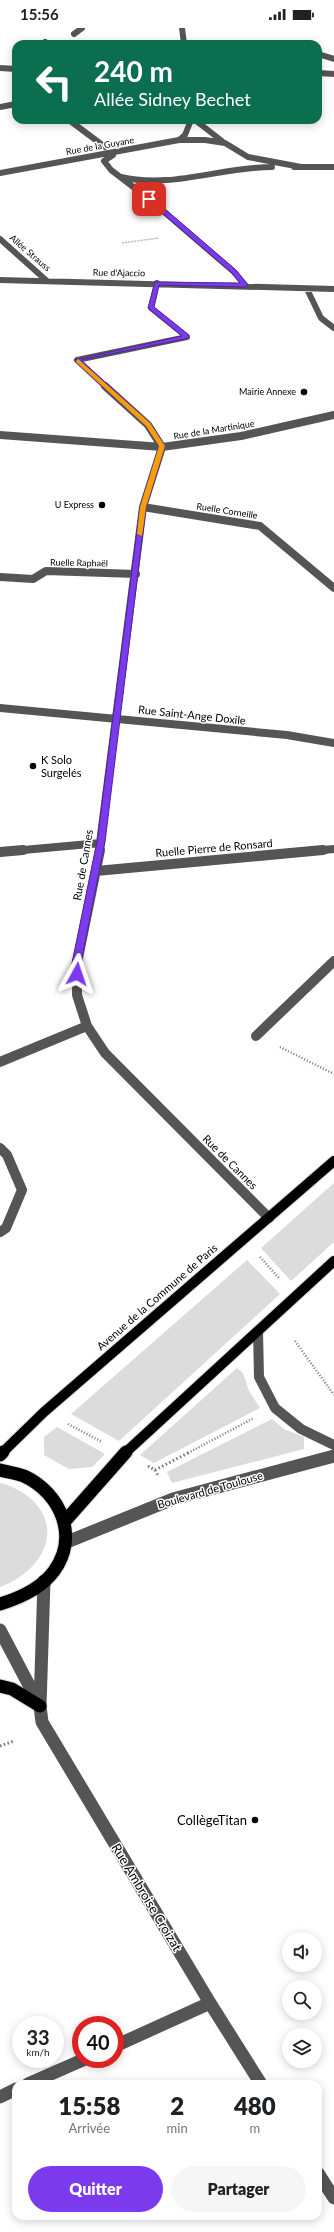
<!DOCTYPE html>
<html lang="fr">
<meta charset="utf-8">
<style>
body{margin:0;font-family:Lato,sans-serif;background:#f6f6f6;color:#202124;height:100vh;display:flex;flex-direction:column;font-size:15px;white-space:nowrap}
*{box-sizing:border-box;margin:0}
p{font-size:13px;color:#757577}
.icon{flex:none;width:22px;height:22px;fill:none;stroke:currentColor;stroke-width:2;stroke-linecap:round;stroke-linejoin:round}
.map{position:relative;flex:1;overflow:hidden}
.drawer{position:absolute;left:12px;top:2052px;width:310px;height:140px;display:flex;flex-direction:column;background:#fff;border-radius:12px;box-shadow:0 2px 10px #0003}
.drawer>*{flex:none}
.top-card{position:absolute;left:12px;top:12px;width:310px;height:84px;border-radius:12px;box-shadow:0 2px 10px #0003;background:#0b6e4f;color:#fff;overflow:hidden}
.fabs{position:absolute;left:282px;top:1904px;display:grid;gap:8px}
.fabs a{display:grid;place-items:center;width:40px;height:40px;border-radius:50%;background:#fff;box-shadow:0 2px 10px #0003;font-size:20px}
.speed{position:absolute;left:12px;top:1988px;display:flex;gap:8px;font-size:20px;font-weight:700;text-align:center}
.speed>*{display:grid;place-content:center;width:52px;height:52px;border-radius:50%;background:#fff;box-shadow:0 2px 10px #0003;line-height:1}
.speed small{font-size:10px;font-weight:400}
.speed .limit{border:6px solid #d22;background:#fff;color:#111}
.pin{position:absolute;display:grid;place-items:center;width:34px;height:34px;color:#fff;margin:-17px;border-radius:8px;box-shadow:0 2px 6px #0006}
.me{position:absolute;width:44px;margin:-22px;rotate:5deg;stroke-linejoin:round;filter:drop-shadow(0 0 3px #0008)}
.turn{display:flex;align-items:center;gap:14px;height:84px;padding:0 16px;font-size:18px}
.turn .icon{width:52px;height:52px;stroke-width:2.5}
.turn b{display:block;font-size:28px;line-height:34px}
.eta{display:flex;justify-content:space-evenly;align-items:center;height:68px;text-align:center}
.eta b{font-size:24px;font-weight:800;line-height:28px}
.action{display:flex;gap:8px;margin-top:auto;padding:8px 16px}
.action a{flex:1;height:46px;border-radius:24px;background:#7c3aed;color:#fff;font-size:16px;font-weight:800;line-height:46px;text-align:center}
.action a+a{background:#f6f6f6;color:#202124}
.status{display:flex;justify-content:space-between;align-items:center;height:28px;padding:0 20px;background:#fff;direction:ltr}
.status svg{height:11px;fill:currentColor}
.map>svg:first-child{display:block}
.green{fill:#dcdcdc}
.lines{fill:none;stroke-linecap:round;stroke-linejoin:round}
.major-far1-casing{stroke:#dbdbdb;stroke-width:12}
.major-casing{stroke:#dbdbdb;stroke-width:15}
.path-far2{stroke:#777;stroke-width:1.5;stroke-dasharray:0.5 1;stroke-linecap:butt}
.path-far1{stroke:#777;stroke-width:2.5;stroke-dasharray:1 2;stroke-linecap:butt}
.path{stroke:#777;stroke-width:3;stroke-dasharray:1.5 2.5;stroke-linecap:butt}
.minor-far3{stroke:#555;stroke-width:6}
.minor-far2{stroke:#555;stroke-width:8}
.minor-far1{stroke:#555;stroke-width:10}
.minor{stroke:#555;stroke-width:13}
.major-far1{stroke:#000;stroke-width:10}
.major{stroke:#000;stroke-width:13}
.route{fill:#7c3aed;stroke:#51269a}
.slow{fill:#f59e0b}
.poi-dot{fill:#000;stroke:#fff;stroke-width:1.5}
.labels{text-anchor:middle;stroke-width:3;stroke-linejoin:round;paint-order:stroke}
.far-street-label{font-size:9px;fill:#000;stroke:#fff}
.far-poi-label{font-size:9px;fill:#000;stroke:#fff;text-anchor:end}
.street-label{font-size:11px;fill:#000;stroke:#fff}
.poi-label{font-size:11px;fill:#000;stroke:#fff;text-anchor:start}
.near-poi-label{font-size:13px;fill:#000;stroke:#fff;text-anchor:end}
.near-street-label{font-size:13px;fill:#000;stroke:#fff}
</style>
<div class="status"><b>15:56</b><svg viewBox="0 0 49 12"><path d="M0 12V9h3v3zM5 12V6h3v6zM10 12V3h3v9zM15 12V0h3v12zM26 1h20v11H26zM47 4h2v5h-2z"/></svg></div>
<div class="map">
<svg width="334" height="2204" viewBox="0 0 334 2204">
<rect width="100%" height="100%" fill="#fff"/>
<path class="green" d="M334,1155V1214L291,1253L261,1220Z
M247,1232L280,1266L119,1413L71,1386Z
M237,1340L243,1345L249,1363L260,1380L154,1435L140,1427Z
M272,1391L284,1401L304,1409V1421L172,1455L167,1444Z
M57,1399L105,1426L92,1439L69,1441L44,1427V1409Z
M0,1455C10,1457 22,1463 30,1470C67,1503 39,1545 0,1559Z"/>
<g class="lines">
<defs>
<path id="major-far1" d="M2,1425L44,1384L334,1133
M125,1425L334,1233"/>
<path id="major" d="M0,1427L3,1424
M0,1442C8,1444 16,1445 24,1448C61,1465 79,1509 54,1543C41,1561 20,1570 0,1576
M66,1492L126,1424
M0,1658L12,1661L40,1678"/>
</defs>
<use href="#major-far1" class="major-far1-casing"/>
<use href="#major" class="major-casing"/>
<path class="path-far2" d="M122,215L159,210"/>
<path class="path-far1" d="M280,1019L334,1046
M260,1229L279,1250
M295,1313L334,1367
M68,1396L102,1414
M188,1425L254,1390"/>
<path class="path" d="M148,1438L155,1442L159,1449
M155,1442L190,1424
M0,1718L14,1713"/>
<path class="minor-far3" d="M182,0L184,16
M74,6L82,0
M42,16L45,14
M318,26L334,31
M0,40L16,41
M318,45L334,46
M0,79L16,76
M69,92L105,119
M195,92L222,113
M179,112L185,107L191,92
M113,127L104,133L111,142L149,171L234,244L245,257
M294,139H334
M0,145L179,112H205L225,115L248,129L301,139
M121,149C171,161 221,139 272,139
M0,211L47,253
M0,252L334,261
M307,261L321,290L334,300
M106,359L77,332L187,309L151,280L157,255"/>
<path class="minor-far2" d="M0,407L162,419L241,408L334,387
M143,479L260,498L334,560
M0,549L33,551L46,543L136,546
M0,680L287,707L334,715
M12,823L101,815
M99,823L143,479L162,419L148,397L105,358
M313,823L334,821"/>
<path class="minor-far1" d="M100,822L77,935V967L87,998L105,1025L269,1190
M0,824L23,822
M96,843L323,822
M256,1008L334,933
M0,1034L87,998
M0,1120L7,1127L22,1162L6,1200L0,1204
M258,1303L259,1349L275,1380L301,1401L334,1417"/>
<path class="minor" d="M67,1514L173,1471L334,1428
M44,1553L40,1678L42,1694L210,1975L261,2056
M0,1602L40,1678
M115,2018L210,1975
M28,2056L85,2031
M0,2069L16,2061
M318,2145L334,2170"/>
<use href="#major-far1" class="major-far1"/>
<use href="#major" class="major"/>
</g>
<path class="route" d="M147,169H151L236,242L248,257L245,259L159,257L154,279L189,307V310L81,332L150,395L165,418L146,479L105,814L81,935V946L77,948L72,946V935L97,814L140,479L159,418L146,398L74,332L182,308L148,280L155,254L240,255L232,245L147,172Z"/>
<path class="slow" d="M78,331L150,395L165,418L146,479L142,508L137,506L140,479L159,418L146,398L76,334Z"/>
<g class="poi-dot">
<circle cx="304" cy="364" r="4"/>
<circle cx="102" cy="477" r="4"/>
<circle cx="33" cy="738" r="4"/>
<circle cx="255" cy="1792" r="4"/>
</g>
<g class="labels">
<g class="far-street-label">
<text transform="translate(100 118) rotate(-10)" y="3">Rue de la Guyane</text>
<text transform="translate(30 225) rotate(41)" y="3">Allée Strauss</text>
<text transform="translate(119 245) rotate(1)" y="3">Rue d'Ajaccio</text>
<text transform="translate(214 402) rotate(-9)" y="3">Rue de la Martinique</text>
<text transform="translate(227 483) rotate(9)" y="3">Ruelle Corneille</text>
<text transform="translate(79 535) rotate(1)" y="3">Ruelle Raphaël</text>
</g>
<g class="far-poi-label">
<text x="296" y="367">Mairie Annexe</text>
<text x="94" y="480">U Express</text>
</g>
<g class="street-label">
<text transform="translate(192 687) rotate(6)" y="4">Rue Saint-Ange Doxile</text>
<text transform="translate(214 820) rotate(-5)" y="4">Ruelle Pierre de Ronsard</text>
<text transform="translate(83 837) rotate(-80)" y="4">Rue de Cannes</text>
<text transform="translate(230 1134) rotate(45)" y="4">Rue de Cannes</text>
<text transform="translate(157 1269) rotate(-41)" y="4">Avenue de la Commune de Paris</text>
<text transform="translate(210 1462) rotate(-16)" y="4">Boulevard de Toulouse</text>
</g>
<g class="poi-label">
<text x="41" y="736">K Solo<tspan x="41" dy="13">Surgelés</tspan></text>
</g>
<g class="near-poi-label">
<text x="247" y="1797">CollègeTitan</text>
</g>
<g class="near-street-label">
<text transform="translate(147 1869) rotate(59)" y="5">Rue Ambroise Croizat</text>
</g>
</g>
</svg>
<div class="fabs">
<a><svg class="icon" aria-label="sound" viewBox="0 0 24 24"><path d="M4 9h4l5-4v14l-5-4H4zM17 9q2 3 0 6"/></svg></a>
<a><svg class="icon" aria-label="search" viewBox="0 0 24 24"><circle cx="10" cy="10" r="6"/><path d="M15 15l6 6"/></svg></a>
<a><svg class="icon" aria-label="layers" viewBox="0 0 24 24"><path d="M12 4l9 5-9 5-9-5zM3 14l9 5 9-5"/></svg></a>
</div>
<div class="speed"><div>33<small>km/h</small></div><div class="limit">40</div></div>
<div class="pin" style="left:149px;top:171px;background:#d93025"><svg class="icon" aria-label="arrive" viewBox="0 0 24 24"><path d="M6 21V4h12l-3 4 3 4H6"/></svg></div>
<svg class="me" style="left:77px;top:946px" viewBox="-20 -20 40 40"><path d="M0-17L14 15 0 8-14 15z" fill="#7c3aed" stroke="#fff" stroke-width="4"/></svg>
<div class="top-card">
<div class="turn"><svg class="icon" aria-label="left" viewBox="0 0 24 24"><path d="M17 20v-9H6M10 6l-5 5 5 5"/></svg><div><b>240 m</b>Allée Sidney Bechet</div></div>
</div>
<section class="drawer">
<div class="eta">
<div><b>15:58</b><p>Arrivée</p></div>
<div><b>2</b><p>min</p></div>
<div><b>480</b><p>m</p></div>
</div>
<div class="action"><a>Quitter</a><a>Partager</a></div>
</section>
</div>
